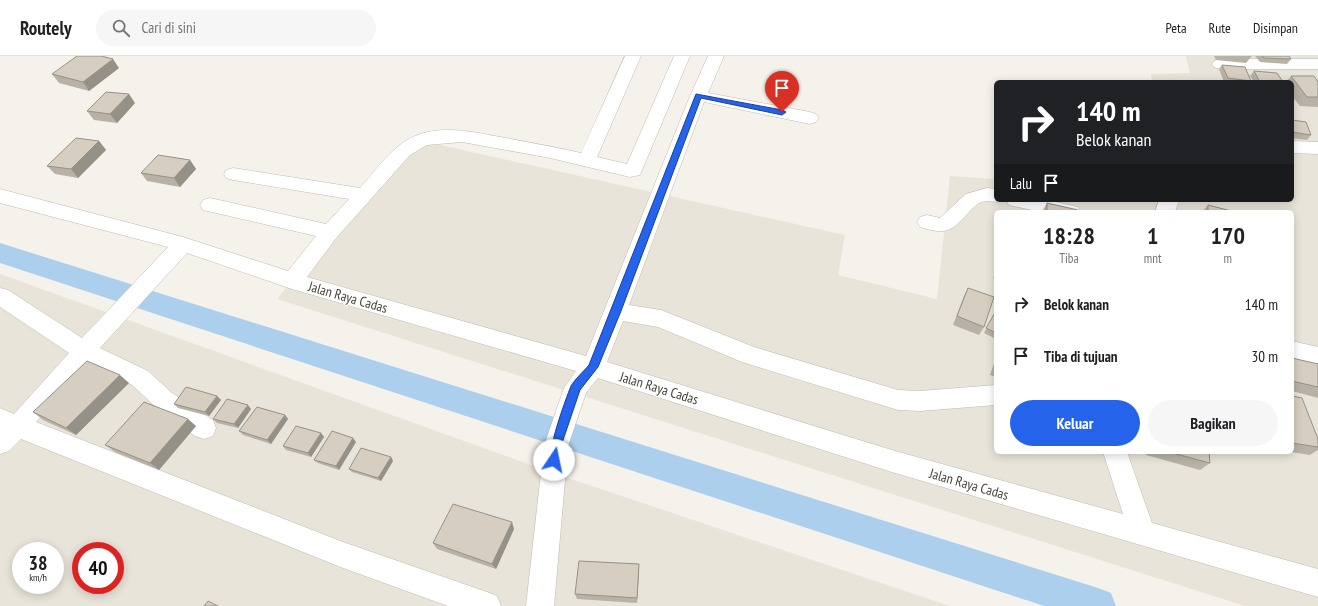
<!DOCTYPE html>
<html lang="id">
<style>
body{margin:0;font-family:"PT Sans Narrow",sans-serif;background:#f6f6f6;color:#202124;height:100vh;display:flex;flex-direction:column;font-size:15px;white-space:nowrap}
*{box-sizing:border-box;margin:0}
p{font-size:13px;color:#757577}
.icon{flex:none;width:22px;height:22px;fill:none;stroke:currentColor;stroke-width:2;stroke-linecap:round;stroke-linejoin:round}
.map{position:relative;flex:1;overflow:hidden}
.side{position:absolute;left:994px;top:154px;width:300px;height:244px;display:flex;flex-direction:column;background:#fff;border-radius:6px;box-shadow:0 2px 10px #0003}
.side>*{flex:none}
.banner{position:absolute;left:994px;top:24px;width:300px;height:122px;border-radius:6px;box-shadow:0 2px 10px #0003;background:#202124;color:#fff;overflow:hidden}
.speed{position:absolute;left:12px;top:486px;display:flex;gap:8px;font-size:20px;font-weight:700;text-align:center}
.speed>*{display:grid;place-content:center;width:52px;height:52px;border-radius:50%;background:#fff;box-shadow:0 2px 10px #0003;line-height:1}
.speed small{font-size:10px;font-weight:400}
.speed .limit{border:6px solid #d22;background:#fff;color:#111}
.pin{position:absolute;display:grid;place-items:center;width:34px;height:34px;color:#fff;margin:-41px -17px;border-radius:50% 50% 50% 0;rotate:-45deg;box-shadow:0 0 4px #0007}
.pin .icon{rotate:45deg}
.me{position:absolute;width:44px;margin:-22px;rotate:11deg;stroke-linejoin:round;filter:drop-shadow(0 0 3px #0008)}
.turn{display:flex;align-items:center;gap:14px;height:84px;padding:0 16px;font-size:18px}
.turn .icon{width:52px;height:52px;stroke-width:2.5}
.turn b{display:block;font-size:28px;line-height:34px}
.then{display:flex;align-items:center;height:38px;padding:0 16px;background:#0003;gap:8px;font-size:15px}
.eta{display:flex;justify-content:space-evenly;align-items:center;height:68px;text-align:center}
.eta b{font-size:24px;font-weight:700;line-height:28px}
.primary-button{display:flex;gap:8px;margin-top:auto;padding:8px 16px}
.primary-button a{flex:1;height:46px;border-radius:24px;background:#2563eb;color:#fff;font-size:16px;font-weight:700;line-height:46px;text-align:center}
.primary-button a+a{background:#f6f6f6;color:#202124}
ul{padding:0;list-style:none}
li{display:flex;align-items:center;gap:12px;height:52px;padding:0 16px}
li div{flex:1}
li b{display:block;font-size:15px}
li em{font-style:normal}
header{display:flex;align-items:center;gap:24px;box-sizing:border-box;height:56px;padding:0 20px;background:#fff;border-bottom:1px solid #e0e0e0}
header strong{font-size:19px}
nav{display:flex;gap:22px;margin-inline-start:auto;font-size:14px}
.search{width:280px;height:36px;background:#f6f6f6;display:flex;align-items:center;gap:10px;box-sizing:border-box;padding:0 14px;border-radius:22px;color:#757577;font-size:15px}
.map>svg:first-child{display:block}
.residential{fill:#e8e4d9;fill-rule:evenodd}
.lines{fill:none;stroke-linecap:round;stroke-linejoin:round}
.canal{fill:#accfed;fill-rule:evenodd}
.minor-casing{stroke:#c0baae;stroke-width:1}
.minor{fill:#fff;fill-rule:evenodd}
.wall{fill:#b8b2a6}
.shaded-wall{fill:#969187}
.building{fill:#d6cfc1;stroke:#969187}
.route{fill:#2563eb;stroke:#184099}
.labels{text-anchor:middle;stroke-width:3;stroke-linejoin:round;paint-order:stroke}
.street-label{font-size:14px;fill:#494339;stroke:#fff}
</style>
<header>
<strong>Routely</strong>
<div class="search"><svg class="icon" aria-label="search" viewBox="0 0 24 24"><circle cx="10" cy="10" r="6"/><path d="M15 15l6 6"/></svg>Cari di sini</div>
<nav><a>Peta</a><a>Rute</a><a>Disimpan</a></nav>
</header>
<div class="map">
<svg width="1318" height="550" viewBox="0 0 1318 550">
<rect width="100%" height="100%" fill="#f5f2eb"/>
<path class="residential" d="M1186,0H1318V550H1245L277,243L409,82L845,179L838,219L937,243L950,120L995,123L996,116V144H1292V26H1152L1151,18L1190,17ZM996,156H1292V396H996Z
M0,218L553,417L950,550H0ZM21,495H55V529H21ZM81,495H115V529H81Z"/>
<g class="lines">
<path class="canal" d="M0,187L1098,532L1111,537L1116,550H1044L0,207Z"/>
<defs>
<path id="minor" d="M625,0H641L597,101L627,108L674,0H690L640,119L630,121L550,102L462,86L427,89L410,99L337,181L307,221L586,300L690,40L708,0H724L708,37L810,56L816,58L819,62L816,66L810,68L704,46L629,249L661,254L754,291L898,334L920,335L996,329V349L920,355L898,354L742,306L658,271L623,265L607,306L895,395L1123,458L1103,396H1127L1152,467L1318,513V541L895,417L598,322L586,337L568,390L554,550H526L544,390L564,332L576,315L292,233L187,197L100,292L148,315L172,337L213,364L216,372L213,380L204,383L195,380L156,351L132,329L87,307L36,366L343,486L487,536L497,540L501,550H448L343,512L21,383L9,395L0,398V352L14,358L69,297L0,251V232L8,234L82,282L168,191L0,147V133L183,181L288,215L316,180L203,154L200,149L203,144L210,142L326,168L349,143L233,124L226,122L224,118L226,114L233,112L360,132C376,114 393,89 415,80C444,68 477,77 506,82C531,87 556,91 581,97Z
M1220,3H1318V13H1220L1214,11L1212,8L1214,5Z
M1292,85L1318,86V98L1292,97Z
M987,132L996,133V144L1003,145C995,147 988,144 981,146C976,148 972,153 969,156C951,176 947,179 920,171L917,166L920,161L927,159L940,162L966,138Z
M1006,144H1047L1078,151L1081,156H1040L1009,149Z
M1159,144H1179L1175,156H1155Z
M1292,285L1318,291V309L1292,303Z"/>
</defs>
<use href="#minor" class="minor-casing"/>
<use href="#minor" class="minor"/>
</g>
<path class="wall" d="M1214,0H1252L1246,7L1216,4Z
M1255,0H1289L1291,3L1287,8L1260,6Z
M1222,9L1251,25L1250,26H1224L1219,13Z
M119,12L89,35L59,27L52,18Z
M1254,15L1283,26H1254L1250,20Z
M1291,20L1318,26V51L1300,50L1292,40V26H1286Z
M135,47L117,67L94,64L87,55Z
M1292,64L1311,79L1307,84L1292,82Z
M99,85L106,94L78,122L55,118L47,110Z
M190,104L196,113L180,131L147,125L141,117Z
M1047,147L1078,156H1042Z
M1208,149L1235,156H1202Z
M996,216V224L993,222Z
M968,232L984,271L979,279L953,269L964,240Z
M996,254V283L984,277Z
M996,301V321L990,319Z
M1292,302L1318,308V342L1292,335Z
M129,327L76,379L43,364L33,356Z
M217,340L221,344L209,360L178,352L174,348Z
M1292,340L1318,383V394L1310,399L1291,396H1292Z
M251,353L238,372L217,367L213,363Z
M285,359L288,363L271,388L243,379L239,375Z
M196,370L159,414L115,396L105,389Z
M321,377L324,381L311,401L286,394L283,390Z
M356,386L339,414L318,407L314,404Z
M1146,396H1209L1210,407L1200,414L1146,399Z
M391,401L393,405L381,425L352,416L349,413Z
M514,473L496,513L437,493L433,487Z
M639,508V514L637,547L577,543L575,538Z"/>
<path class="shaded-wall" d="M113,3L119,12L89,35L83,26Z
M129,38L135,47L117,67L110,58Z
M99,85L106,94L78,122L71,113Z
M190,104L196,113L180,131L174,122Z
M120,319L129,327L76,379L66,372Z
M217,340L221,344L209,360L205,356Z
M248,349L251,353L238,372L234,368Z
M285,359L288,363L271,388L267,384Z
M188,363L196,370L159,414L150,407Z
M321,377L324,381L311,401L308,397Z
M353,382L356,386L339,414L336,410Z
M391,401L393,405L381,425L378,422Z
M512,466L514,473L496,513L492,508Z
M639,508V514L637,547V542Z"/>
<path class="building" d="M77,0H101L113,3L83,26L52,18Z
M1262,0H1289L1291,3L1264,2Z
M1222,9L1245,11L1251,25L1228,22Z
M1254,15L1277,17L1283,26H1260Z
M1291,20H1314L1318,26V41H1307Z
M106,36L129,38L110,58L87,55Z
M1292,64L1306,66L1311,79L1292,76Z
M76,82L99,85L71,113L47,110Z
M158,99L190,104L174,122L141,117Z
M1047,147L1078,154V156H1047Z
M1208,149L1235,156H1208Z
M968,232L994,241L984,271L957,260Z
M996,255V277L986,272Z
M1292,302L1318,308V331L1292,325Z
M87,305L120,319L66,372L33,356Z
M186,331L217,340L205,356L174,348Z
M1292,340L1302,342L1318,383V391L1292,387Z
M227,343L248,349L234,368L213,363Z
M144,346L188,363L150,407L105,389Z
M257,351L285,359L267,384L239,375Z
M296,370L321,377L308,397L283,390Z
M332,375L353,382L336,410L314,404Z
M361,392L391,401L378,422L349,413Z
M1169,396H1209L1210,407Z
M453,448L512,466L492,508L433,487Z
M579,505L639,508L637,542L575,538Z
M208,545L218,550H204Z"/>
<path class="route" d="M696,38L782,54L786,56L782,59L701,42L621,255L598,311L580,334L561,390L558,407L554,408L551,407C546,397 566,342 571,330C575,323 583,316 589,309Z"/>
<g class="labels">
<g class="street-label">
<text transform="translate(348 241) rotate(16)" y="5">Jalan Raya Cadas</text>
<text transform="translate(659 332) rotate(17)" y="5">Jalan Raya Cadas</text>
<text transform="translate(969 428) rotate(16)" y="5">Jalan Raya Cadas</text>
</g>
</g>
</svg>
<div class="speed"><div>38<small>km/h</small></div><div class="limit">40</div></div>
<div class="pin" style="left:782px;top:56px;background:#d93025"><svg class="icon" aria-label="arrive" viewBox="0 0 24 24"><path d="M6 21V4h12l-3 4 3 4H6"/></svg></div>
<svg class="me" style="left:554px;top:404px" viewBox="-20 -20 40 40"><circle r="19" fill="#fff"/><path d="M0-13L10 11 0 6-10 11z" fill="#2563eb"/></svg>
<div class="banner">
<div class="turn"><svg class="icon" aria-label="right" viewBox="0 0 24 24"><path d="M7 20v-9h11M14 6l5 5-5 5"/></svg><div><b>140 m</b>Belok kanan</div></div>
<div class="then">Lalu<svg class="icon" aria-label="arrive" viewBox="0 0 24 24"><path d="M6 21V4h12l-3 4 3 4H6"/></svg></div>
</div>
<section class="side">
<div class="eta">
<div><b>18:28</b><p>Tiba</p></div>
<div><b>1</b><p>mnt</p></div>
<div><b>170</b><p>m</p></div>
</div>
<ul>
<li><svg class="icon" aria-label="right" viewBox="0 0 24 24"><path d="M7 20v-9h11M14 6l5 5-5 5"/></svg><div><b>Belok kanan</b></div><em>140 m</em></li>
<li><svg class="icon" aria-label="arrive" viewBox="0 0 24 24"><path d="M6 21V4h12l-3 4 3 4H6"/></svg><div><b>Tiba di tujuan</b></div><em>30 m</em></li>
</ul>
<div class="primary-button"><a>Keluar</a><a>Bagikan</a></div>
</section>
</div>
